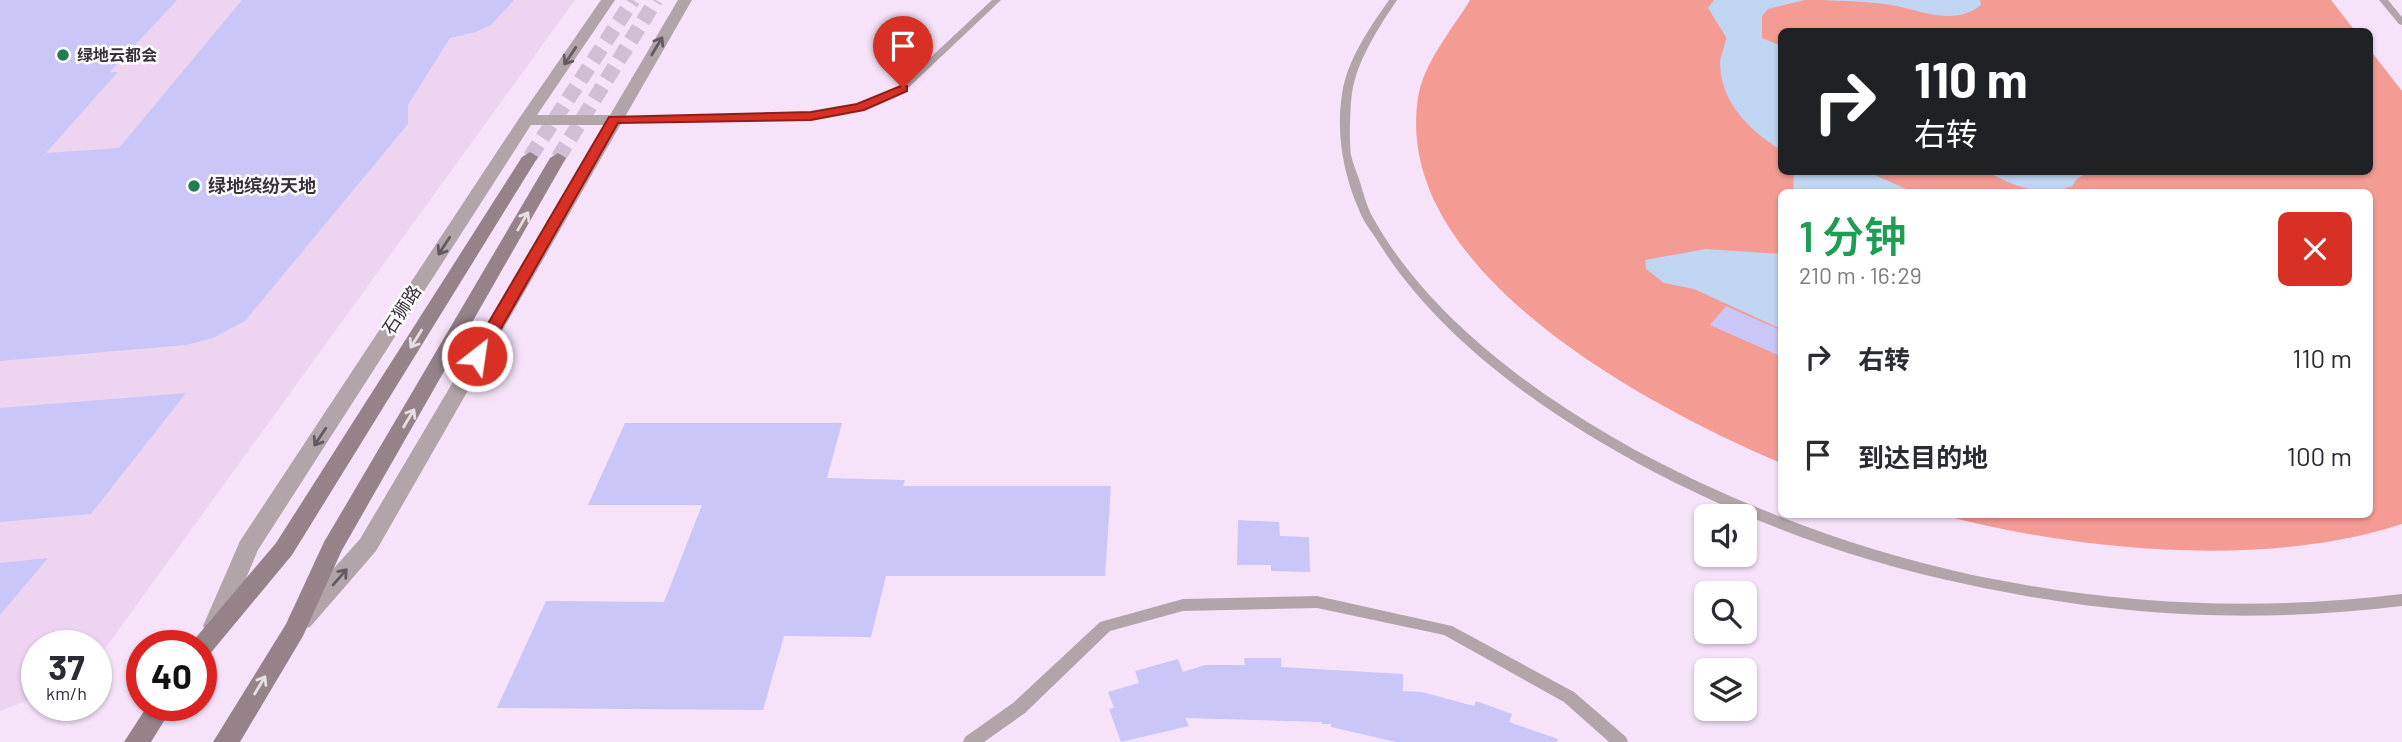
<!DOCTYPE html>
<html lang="zh">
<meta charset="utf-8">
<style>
body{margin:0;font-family:Barlow,"Noto Sans SC",sans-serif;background:#f2f2f3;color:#2b2b33;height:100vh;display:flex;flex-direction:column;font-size:26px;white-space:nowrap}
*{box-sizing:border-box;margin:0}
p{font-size:23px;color:#7c7c81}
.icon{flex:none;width:38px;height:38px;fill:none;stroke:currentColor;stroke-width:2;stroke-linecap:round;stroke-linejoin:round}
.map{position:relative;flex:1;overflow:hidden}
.drawer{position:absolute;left:1778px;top:189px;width:595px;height:329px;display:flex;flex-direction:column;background:#fff;border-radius:10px;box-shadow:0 2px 5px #0004}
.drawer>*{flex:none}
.guide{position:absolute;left:1778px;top:28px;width:595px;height:147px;border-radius:10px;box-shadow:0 2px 5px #0004;background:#202124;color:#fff;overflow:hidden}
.tools{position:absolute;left:1694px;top:504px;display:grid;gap:14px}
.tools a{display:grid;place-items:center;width:63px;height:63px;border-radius:10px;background:#fff;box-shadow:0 2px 5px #0004;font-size:35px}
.speed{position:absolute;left:21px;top:630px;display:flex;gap:14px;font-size:35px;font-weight:700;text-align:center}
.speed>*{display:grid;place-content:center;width:91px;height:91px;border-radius:50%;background:#fff;box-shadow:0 2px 5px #0004;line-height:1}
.speed small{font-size:18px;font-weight:400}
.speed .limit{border:10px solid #d22;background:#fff;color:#111}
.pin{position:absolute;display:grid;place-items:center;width:60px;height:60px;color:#fff;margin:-72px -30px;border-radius:50% 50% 50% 0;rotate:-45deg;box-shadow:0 0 7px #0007}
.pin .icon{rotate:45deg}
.me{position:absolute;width:77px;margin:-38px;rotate:30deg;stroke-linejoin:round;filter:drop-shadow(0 0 5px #0008)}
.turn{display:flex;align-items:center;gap:24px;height:147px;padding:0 21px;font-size:32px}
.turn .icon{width:91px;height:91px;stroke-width:2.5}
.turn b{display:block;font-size:49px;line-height:60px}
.round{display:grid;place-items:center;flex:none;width:74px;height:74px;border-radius:10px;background:#f2f2f3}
.headline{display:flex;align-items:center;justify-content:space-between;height:119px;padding:0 21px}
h1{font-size:42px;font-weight:600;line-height:52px;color:#1e9e55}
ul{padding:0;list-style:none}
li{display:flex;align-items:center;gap:21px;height:98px;padding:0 21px}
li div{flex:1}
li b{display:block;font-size:26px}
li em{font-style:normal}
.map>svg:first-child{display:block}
.built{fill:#edd5f2}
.green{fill:#f49c94}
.water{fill:#bfd5f2}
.building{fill:#cac6f8}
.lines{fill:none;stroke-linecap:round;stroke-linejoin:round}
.secondary-tunnel{stroke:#d0bfd4;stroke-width:15;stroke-dasharray:15 8;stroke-linecap:butt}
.service{fill:#b2a5aa;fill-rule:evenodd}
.tertiary{fill:#b2a5aa;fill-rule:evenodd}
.secondary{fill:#96838a;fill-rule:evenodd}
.oneway{stroke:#635a61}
.oneway2{stroke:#e5e0e2}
.route{fill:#d93025;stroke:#8d1f18;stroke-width:2}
.poi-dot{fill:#207d53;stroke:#fff;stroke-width:2.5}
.labels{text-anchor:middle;stroke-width:5;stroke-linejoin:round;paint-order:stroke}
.far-poi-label{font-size:16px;font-weight:bold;fill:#38313a;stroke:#fff;text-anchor:start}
.poi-label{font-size:18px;font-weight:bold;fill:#38313a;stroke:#fff;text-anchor:start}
.street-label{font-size:18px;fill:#38313a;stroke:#fff}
</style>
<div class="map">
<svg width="2402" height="742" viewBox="0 0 2402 742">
<rect width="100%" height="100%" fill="#f6e3fa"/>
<path class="built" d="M36,0H575L96,661V646H37V697L0,711V32Z"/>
<path class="green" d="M1470,0H2331L2355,31L1782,32V172H2370V50L2402,91V524C2265,569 2079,551 1942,515L2370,514V192H1782L1781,463C1651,408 1391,272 1418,98C1423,63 1452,30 1470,0Z"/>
<path class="water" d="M1714,0H1805L1768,9L1762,16V38L1781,46V150C1750,131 1721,103 1720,64C1720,54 1726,46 1726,37L1708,8Z
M1819,0H1980L1981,5C1954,27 1920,10 1891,5C1867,1 1842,1 1819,0Z
M1794,172H1868L1913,192H1793Z
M1987,172H2088L2077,179L2072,186C2041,198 2015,186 1987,172Z
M1706,249L1781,254V329L1694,289L1664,283L1646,269L1645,260Z"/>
<path class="building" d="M0,0H177L110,72H118L46,153L119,148L242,0H514L491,25L476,32L450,38L408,105V124L245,321L213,338L186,345L0,361Z
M1726,306L1782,331V357L1710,325Z
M186,393L91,514L0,522V408Z
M625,423H842L827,478L905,480L903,486H1111L1105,576H886L871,637L784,636L763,710L497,708L546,601L664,602L702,505H588Z
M1238,520L1279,522L1280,536L1309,537L1310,572L1271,571V565H1237Z
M48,558L0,615V563Z
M1244,658H1281V667L1403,674V691L1422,692L1474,706L1476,701L1512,714L1509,722L1558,739L1557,742H1396L1331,727V724H1322V722L1185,718L1189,726L1121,742L1109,709L1114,708L1108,692L1139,683L1135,671L1178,659L1183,672L1205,665H1245Z"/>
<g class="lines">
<path class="secondary-tunnel" d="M530,157L633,0
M558,158L656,0"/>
<path class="service" d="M992,0H1001L906,90L863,109L811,119L614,123L609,120L614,117L811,113L857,105L900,86Z
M1389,0H1397C1379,27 1357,60 1352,93C1350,107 1349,142 1351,155C1353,164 1357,173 1360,182C1363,192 1366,204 1371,214C1435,333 1580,427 1699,482C1785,522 1876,554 1968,574C2115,605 2253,612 2402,594V606C2252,624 2118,617 1970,585C1861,563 1752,523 1654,472C1550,417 1439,341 1377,240C1371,231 1363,221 1359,210C1343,174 1336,133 1342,94C1347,60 1370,27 1389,0Z
M2379,0H2388L2402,17V25L2399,24Z
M1317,596L1452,626L1574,692L1626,737L1628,742H1609L1564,702L1444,635L1317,608L1183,611L1110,631L1025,713L984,742H963L965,737L1013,703L1100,622L1183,599Z"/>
<path class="tertiary" d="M601,0H615L537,115H610L678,0H692L376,551L310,627L302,629L294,627L290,620L294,613L360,539L605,125H531L258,550L223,633L215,636L207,633L203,626L240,541L518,120Z"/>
<path class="secondary" d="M530,152L538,157L292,555L209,655L201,658V646H190L193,641L276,543L522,157Z
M558,153L566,158L342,550L303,636L240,742H213L286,624L324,542L550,158Z
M148,705H174L151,742H124Z"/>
</g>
<defs><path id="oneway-shaft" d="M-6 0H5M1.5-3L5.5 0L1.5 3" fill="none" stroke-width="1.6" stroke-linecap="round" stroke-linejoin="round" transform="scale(1.75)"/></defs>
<g class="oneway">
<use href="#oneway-shaft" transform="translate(657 46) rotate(-59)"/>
<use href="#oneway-shaft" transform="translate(570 56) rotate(124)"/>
<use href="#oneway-shaft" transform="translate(444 246) rotate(123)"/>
<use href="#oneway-shaft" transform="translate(320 437) rotate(123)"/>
<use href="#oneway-shaft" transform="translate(340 577) rotate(-49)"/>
</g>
<g class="oneway2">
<use href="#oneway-shaft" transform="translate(523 221) rotate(-60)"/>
<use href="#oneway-shaft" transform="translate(416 339) rotate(122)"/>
<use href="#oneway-shaft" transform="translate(409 418) rotate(-59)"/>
<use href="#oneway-shaft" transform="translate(260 685) rotate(-59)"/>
</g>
<path class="route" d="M903,85L907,86V91L864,110L811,120L618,123L483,360H471L469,356L609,117L811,112L857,104Z"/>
<g class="poi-dot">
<circle cx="63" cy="55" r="7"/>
<circle cx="194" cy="186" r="7"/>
</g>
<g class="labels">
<g class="far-poi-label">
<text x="77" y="61">绿地云都会</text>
</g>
<g class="poi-label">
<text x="208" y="192">绿地缤纷天地</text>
</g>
<g class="street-label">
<text transform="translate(402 310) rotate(-57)" y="6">石狮路</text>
</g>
</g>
</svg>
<div class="tools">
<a><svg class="icon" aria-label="sound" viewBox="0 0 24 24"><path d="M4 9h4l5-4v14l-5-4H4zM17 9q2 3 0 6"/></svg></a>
<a><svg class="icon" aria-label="search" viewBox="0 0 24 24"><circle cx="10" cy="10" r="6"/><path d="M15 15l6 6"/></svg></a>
<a><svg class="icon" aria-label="layers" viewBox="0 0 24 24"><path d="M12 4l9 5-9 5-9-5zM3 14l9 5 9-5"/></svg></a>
</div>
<div class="speed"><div>37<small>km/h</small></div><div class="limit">40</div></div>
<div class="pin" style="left:903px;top:88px;background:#d93025"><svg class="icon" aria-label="arrive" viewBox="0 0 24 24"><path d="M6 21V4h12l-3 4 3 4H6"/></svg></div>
<svg class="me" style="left:477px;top:356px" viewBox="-20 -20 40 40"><circle r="17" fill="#d93025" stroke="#fff" stroke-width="3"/><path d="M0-11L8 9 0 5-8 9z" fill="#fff"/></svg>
<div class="guide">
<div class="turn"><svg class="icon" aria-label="right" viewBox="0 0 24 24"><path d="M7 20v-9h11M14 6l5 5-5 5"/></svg><div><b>110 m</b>右转</div></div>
</div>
<section class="drawer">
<div class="headline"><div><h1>1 分钟</h1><p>210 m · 16:29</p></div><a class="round" style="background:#d93025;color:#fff"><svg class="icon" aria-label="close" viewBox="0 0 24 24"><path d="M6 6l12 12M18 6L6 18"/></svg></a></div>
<ul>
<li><svg class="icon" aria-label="right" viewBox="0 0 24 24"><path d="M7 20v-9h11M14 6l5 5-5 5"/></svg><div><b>右转</b></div><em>110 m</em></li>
<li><svg class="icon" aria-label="arrive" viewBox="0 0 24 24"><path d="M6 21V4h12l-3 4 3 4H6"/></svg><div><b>到达目的地</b></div><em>100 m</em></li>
</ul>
</section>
</div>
